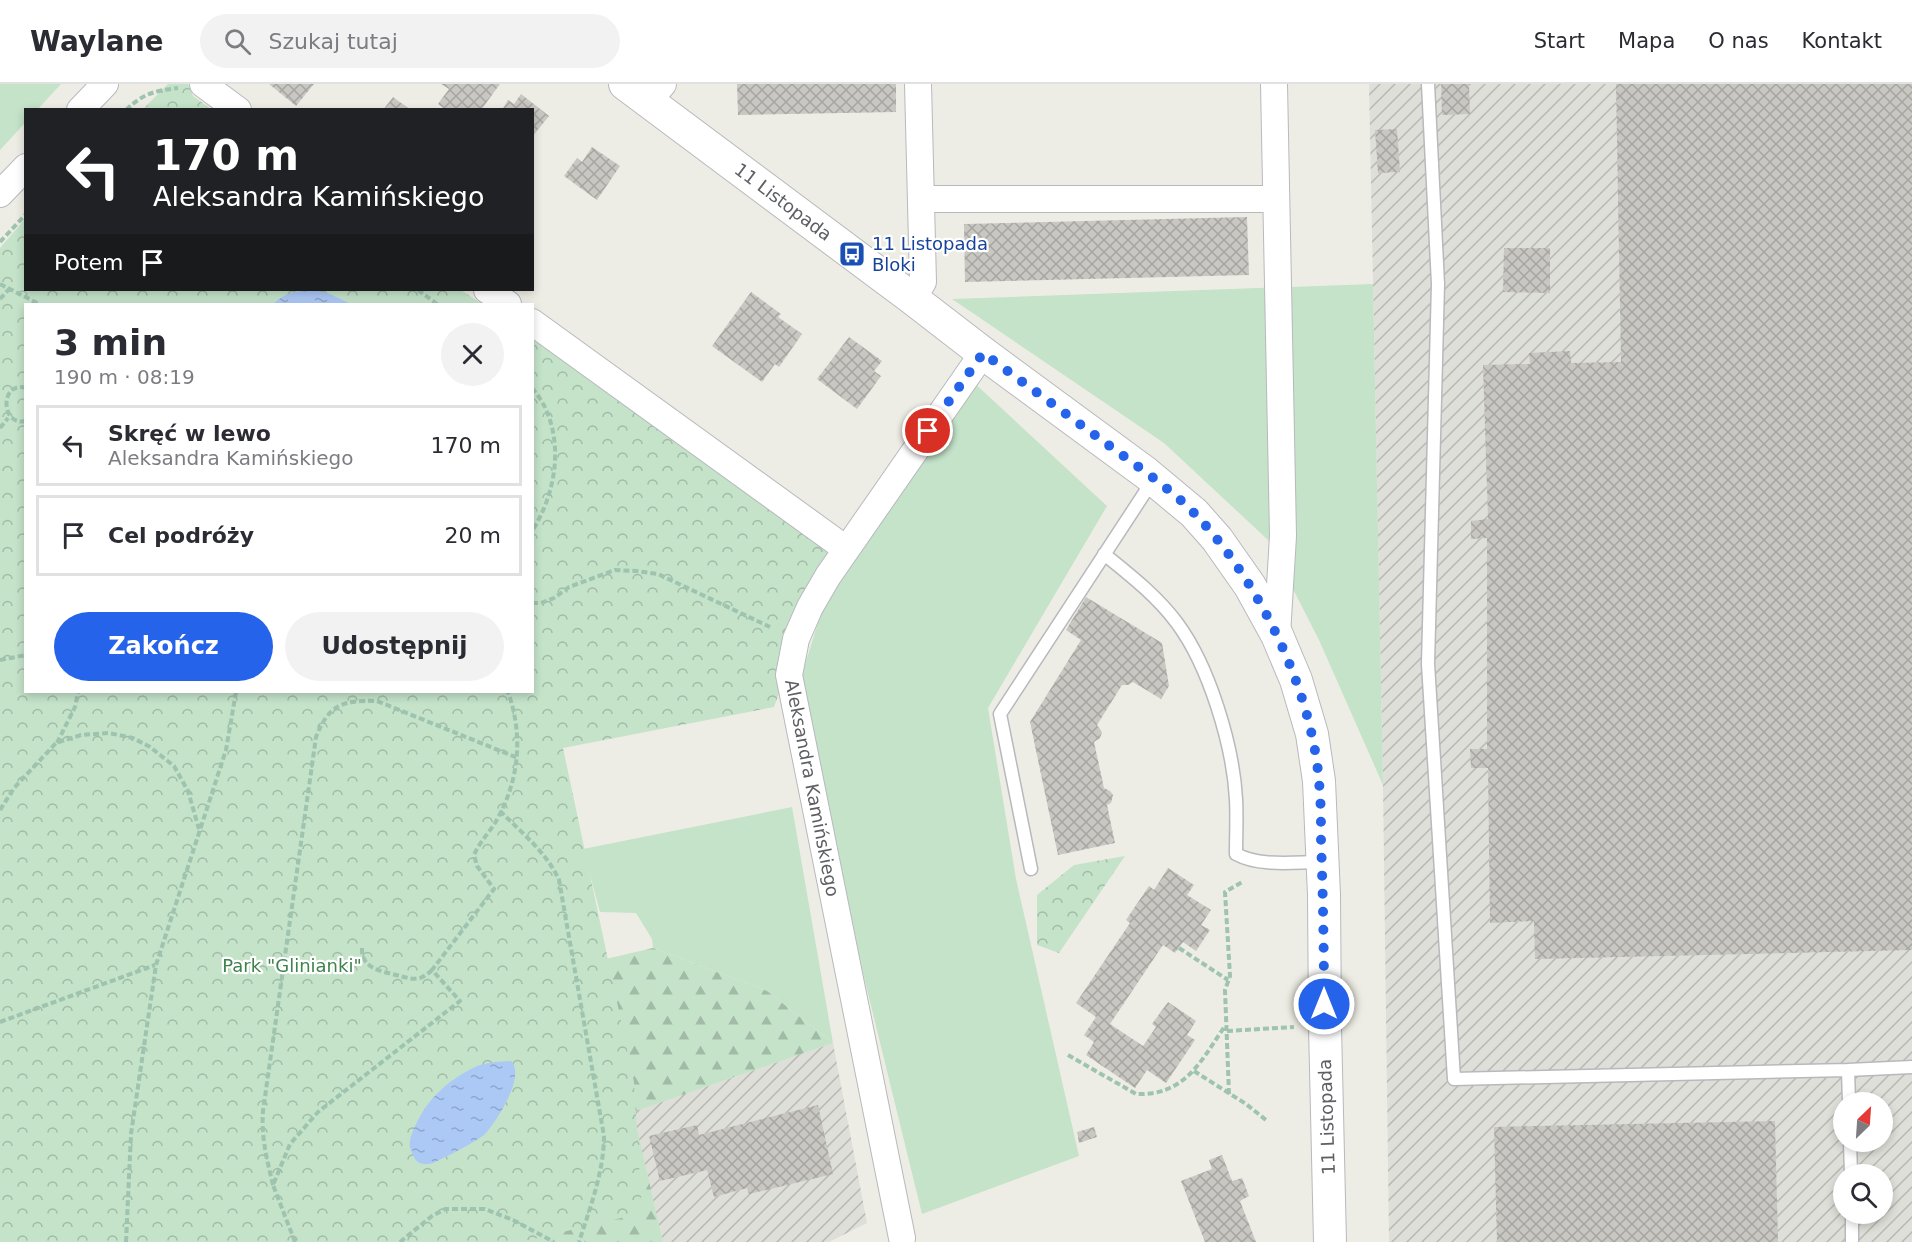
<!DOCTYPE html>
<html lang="pl">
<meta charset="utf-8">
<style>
body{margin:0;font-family:"DejaVu Sans",sans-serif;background:#f2f2f3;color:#2b2b33;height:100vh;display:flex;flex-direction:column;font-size:22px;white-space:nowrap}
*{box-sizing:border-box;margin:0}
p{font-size:20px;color:#7c7c81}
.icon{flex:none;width:33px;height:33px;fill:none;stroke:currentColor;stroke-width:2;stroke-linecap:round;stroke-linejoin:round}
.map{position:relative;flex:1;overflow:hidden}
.drawer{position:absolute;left:24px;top:219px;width:510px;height:390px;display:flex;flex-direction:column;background:#fff;border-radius:0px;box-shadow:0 3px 9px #0003}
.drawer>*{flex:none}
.guide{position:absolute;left:24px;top:24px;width:510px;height:183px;border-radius:0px;box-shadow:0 3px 9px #0003;background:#202124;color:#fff;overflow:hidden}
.needle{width:39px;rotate:25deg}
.controls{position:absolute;left:1833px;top:1008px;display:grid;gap:12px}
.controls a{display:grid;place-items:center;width:60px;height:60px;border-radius:50%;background:#fff;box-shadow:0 3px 9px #0003;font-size:30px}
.pin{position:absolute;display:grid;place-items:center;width:51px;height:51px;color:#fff;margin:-26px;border:3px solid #fff;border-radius:50%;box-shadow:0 2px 6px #0007}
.me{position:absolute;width:66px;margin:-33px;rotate:0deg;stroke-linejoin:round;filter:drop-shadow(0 0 4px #0008)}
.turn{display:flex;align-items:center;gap:21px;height:126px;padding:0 30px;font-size:27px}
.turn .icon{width:78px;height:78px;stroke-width:2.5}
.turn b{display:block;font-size:42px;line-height:51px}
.then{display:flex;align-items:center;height:57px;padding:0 30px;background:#0003;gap:12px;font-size:22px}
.round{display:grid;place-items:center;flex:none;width:63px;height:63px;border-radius:32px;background:#f2f2f3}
.headline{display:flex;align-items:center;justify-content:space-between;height:102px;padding:0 30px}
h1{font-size:36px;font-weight:600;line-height:45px}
.primary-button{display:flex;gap:12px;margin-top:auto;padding:12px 30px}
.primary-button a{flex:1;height:69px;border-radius:36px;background:#2563eb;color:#fff;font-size:24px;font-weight:600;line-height:69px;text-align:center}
.primary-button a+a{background:#f2f2f3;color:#2b2b33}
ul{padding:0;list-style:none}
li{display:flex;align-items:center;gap:18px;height:81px;margin:0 12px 9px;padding:0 18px;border:3px solid #e1e1e2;border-radius:0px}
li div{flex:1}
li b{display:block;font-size:22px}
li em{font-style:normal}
header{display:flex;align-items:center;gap:36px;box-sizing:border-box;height:84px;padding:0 30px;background:#fff;border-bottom:2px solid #e1e1e2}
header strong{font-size:28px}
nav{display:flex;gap:33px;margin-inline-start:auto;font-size:21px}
.search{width:420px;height:54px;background:#f2f2f3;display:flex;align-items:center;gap:15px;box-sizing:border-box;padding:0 21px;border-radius:33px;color:#7c7c81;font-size:22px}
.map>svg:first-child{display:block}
.industrial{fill:url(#industrial-furrows);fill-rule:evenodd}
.grass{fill:#c4e3c9}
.forest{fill:url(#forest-firs)}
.park{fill:url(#park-crowns)}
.water{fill:url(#water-ripples)}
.building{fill:url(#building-cross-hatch)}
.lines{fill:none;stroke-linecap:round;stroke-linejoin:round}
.service-casing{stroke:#b7b9bd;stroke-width:15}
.minor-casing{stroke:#b7b9bd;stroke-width:28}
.tertiary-casing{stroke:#b7b9bd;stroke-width:34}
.path{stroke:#9ec3af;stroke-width:4;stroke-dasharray:6 3;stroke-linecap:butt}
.service{stroke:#fff;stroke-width:12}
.minor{stroke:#fff;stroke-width:26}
.tertiary{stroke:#fff;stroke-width:32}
.route{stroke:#2563eb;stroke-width:10;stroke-dasharray:0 18}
.labels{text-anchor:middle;stroke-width:4.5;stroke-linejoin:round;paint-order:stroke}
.street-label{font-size:18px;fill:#5d5f64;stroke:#fff}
.transit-label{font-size:18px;fill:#164399;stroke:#fff;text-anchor:start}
.park-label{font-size:18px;fill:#3e824d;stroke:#fff}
</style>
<header>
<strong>Waylane</strong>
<div class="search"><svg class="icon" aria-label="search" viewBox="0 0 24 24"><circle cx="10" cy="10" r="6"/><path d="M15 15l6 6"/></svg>Szukaj tutaj</div>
<nav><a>Start</a><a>Mapa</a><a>O nas</a><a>Kontakt</a></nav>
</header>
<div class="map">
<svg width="1912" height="1158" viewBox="0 0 1912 1158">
<defs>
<pattern id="industrial-furrows" width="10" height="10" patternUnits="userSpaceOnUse" patternTransform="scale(1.5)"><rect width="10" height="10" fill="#dfdfd9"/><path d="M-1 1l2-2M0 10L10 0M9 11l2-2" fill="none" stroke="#b8b8b4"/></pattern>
<pattern id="forest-firs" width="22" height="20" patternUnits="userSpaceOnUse" patternTransform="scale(1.5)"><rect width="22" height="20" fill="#c4e3c9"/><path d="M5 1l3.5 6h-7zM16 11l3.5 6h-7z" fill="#a2bba7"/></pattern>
<pattern id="park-crowns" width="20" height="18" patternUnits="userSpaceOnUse" patternTransform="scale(1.5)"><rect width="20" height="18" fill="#c4e3c9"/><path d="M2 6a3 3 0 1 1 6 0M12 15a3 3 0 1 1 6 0" fill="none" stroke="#a2bba7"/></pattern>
<pattern id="water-ripples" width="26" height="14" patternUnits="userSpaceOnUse" patternTransform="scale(1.5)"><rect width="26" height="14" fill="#acc9f6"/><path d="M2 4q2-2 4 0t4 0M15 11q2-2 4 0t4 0" fill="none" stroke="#8fa6cb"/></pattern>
<pattern id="building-cross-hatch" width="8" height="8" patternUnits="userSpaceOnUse" patternTransform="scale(1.5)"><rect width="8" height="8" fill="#c9c7c2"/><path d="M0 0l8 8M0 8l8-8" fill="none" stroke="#a6a5a1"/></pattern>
</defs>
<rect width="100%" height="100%" fill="#eeede5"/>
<path class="industrial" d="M1369,0H1912V1158H1389L1383,701ZM1844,1018H1882V1058H1844ZM1844,1090H1882V1130H1844Z
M833,959L867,1139L829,1158H663L632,1028Z"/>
<path class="grass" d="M0,0H61L38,25L26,26L25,39L0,66Z
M1373,200L1383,701L1319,556L1268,456L1164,359L952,215Z
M970,295L1107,422L988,624L1016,795L1079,1072L922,1130L863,889L802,590L822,526Z
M792,723L833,959L767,907L653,864L652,855L636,829L600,828L583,765Z"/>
<path class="forest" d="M653,864L767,907L833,959L633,1028L663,1158H495L597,877Z"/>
<path class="park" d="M168,0H188L193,12L211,25H143Z
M25,135L26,206H461L482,220H26V608H532L533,256L832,464L774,623L563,664L634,998L642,1129L521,1158H0V164Z
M1125,772L1059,869L1037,861V811L1074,781Z"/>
<path class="water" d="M315,206L330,210L351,220H273C286,208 298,206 315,206Z
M511,977C526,992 497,1037 485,1050C478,1057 444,1074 433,1079C430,1080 424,1081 420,1079C415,1077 414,1073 412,1069C408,1061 410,1054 413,1047C425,1018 444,999 471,985C483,978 498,978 511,977Z"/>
<path class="building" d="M269,0H314L296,22Z
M441,0H500L481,26H446L438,20L449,5Z
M737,0H896V28L738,31Z
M1441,0H1469L1470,30L1442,31Z
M1616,0H1912V866L1535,875L1534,837L1490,839L1488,684H1471L1470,665H1487V454L1471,455V437L1488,435L1483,281L1530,280L1529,269L1570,267L1571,279L1621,278Z
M521,10L549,32L532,53V26H502L508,16L514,20Z
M393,13L408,24L407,26H383Z
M1397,45L1400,88L1378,89L1375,46Z
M592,63L620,82L597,116L564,92L577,74L582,78Z
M1247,133L1249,191L965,198L964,140Z
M1504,164H1550V209L1503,208Z
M751,208L781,230L778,233L802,250L779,283L775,280L762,298L712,262Z
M849,253L882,277L874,287L881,292L857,325L817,295Z
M1086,513L1162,559L1169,602L1161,615L1133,598L1128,601H1122L1097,641L1102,648L1100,654L1094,658L1104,704L1110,707L1113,711L1111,719L1107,721L1115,759L1058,771L1030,638L1081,556L1066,546Z
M1168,784L1194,801L1187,811L1211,826L1201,841L1210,846L1196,867L1183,858L1175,869L1163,861L1110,940L1143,962L1156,943L1152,940L1168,918L1196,937L1187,951L1195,956L1166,999L1147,986L1135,1004L1086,971L1094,958L1084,951L1096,933L1076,919L1130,839L1126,836L1149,802L1154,806Z
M818,1021L833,1090L749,1110L747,1104L714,1113L707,1086L660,1097L649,1052L697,1041L699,1051Z
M1775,1037L1778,1158H1497L1494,1043Z
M1094,1043L1097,1053L1079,1059L1077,1048Z
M1222,1071L1232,1097L1242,1094L1249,1112L1240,1117L1256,1158H1205L1181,1097L1212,1085L1209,1076Z"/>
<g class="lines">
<defs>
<path id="service" d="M1428,0L1438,200L1428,580L1454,995L1848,986L1849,1018
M1104,470C1130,491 1157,512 1177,539C1209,582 1233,661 1236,715C1237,733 1236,751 1236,770C1260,783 1294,778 1321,778
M1031,785L1000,630L1153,396
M1848,986L1912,983
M1850,1058L1851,1090
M1852,1130V1158"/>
<path id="minor" d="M203,0L238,26
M1274,0L1283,452L1277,551
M649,17L663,0
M80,26L105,0
M0,110L26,83
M921,115H1276
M487,206L508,220
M913,215L923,198L918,0
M532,238L846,465
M902,1154L789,591L796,555L810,523L828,492L983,269"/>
<path id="tertiary" d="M625,0L913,215L983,269L1146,389L1194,429L1217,455L1250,502L1277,551L1296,596L1312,650L1319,697L1324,811L1325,942L1330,1158"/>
</defs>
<use href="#service" class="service-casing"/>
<use href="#minor" class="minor-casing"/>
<use href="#tertiary" class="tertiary-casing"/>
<path class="path" d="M126,26C144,9 154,7 178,4
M0,158L26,130
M0,200L39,220
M418,206L437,220
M0,215L10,204
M26,304C0,296 0,343 26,337
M532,304C538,311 544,320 547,328C563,366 554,413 532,447
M0,344L8,334
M532,519H541L554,514L569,503L615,486L636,487L658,490L770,543
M0,576L26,571
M57,659L75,623L78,608
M0,726L14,704L56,659L81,651L109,649L133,654L150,663L174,682L188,707L199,745
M500,727C521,748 547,769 559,796L604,1052C604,1087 590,1124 579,1158
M362,864C361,884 380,887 396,891C404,893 412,896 420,894C425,892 429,889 432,886
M1179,864L1228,896
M0,938L155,881
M1227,947L1294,943
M1068,971L1136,1010C1185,1012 1201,977 1225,942
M1194,987L1246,1020L1266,1036
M1229,1010L1225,906L1230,892L1225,808L1244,797
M273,1101C267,1076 261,1053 263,1027L316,653C329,620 343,616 377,617L518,674
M126,1158L131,1050L156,881L226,666L236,608
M295,1158L273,1101L290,1060L318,1028L460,917L432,886L494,805L477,782L474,771C479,759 488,750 495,739C519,698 524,653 508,608
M400,1158L432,1132L445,1125H485L513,1136L554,1158"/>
<use href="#service" class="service"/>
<use href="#minor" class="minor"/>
<use href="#tertiary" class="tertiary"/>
</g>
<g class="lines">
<path class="route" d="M928,347L983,269C1024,299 1066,330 1107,360C1137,382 1170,404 1196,431C1259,497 1312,606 1319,698C1321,717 1321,737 1321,757C1323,811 1324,866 1324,920"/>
</g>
<defs>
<symbol id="bus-square" viewBox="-11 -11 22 22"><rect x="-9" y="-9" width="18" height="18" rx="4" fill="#1a4fb4" stroke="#fff"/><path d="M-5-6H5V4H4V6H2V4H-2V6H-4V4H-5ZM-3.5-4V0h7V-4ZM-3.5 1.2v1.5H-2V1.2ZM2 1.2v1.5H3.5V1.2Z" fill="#fff"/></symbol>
</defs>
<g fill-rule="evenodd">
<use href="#bus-square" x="837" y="155" width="30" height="30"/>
</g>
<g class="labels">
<g class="street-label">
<text transform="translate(783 118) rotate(37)" y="6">11 Listopada</text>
<text transform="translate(812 704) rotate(79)" y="6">Aleksandra Kamińskiego</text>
<text transform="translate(1327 1033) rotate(-92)" y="6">11 Listopada</text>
</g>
<g class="transit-label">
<text x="872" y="166">11 Listopada<tspan x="872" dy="21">Bloki</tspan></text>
</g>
<g class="park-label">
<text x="292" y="888">Park "Glinianki"</text>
</g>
</g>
</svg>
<div class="controls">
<a><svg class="needle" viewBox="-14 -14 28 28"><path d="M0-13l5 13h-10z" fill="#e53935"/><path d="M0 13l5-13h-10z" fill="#7c7c81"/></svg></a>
<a><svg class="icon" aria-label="search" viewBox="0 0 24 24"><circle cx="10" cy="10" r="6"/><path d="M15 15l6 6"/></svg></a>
</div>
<div class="pin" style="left:928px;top:347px;background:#d93025"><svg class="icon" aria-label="arrive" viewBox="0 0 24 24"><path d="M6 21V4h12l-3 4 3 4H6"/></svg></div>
<svg class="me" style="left:1324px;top:920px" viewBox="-20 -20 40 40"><circle r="17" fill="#2563eb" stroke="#fff" stroke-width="3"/><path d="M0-11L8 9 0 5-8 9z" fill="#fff"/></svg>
<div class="guide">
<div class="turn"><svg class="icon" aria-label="left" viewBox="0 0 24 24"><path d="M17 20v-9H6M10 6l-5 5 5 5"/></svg><div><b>170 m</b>Aleksandra Kamińskiego</div></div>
<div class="then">Potem<svg class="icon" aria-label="arrive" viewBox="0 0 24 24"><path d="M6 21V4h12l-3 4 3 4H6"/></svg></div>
</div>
<section class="drawer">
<div class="headline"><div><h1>3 min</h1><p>190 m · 08:19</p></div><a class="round"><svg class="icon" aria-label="close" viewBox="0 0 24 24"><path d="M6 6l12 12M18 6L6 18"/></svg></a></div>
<ul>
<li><svg class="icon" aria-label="left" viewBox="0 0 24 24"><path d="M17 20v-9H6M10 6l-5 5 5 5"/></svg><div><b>Skręć w lewo</b><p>Aleksandra Kamińskiego</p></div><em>170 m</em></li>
<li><svg class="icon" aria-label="arrive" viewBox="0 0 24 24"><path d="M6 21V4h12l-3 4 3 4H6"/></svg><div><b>Cel podróży</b></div><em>20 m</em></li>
</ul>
<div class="primary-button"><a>Zakończ</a><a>Udostępnij</a></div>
</section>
</div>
